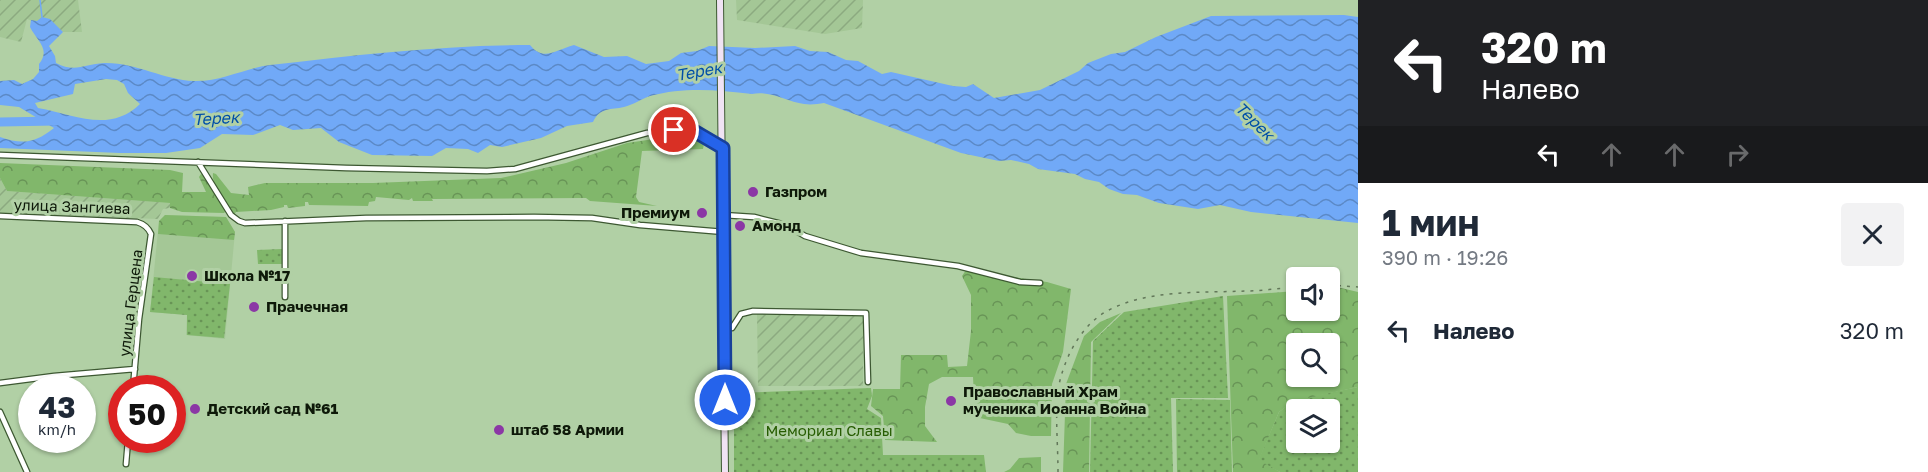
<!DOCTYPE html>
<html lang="ru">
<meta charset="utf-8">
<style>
body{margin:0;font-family:"Golos Text",sans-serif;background:#f2f2f3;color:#1f2937;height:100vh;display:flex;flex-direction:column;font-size:22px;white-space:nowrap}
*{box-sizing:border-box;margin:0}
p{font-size:20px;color:#747a83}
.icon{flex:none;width:33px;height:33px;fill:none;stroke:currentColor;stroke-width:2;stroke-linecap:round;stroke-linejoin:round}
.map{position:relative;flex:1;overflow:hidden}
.sheet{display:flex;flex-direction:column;background:#fff;width:570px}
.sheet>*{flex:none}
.top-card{background:#202124;color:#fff;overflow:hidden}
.fabs{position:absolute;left:1286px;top:267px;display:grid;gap:12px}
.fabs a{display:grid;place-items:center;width:54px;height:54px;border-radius:6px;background:#fff;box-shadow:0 2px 4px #0004;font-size:30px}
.speed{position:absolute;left:18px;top:375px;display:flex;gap:12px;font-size:30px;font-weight:700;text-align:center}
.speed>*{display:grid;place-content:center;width:78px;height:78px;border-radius:50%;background:#fff;box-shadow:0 2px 4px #0004;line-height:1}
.speed small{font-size:15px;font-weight:400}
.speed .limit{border:9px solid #d22;background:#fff;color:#111}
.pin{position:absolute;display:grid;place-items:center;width:51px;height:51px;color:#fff;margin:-26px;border:3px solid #fff;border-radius:50%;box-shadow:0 2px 6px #0007}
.me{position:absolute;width:66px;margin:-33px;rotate:0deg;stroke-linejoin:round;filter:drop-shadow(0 0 4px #0008)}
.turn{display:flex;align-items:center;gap:21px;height:126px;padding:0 24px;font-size:27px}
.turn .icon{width:78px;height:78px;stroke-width:2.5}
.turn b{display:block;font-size:42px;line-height:51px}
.lanes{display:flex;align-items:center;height:57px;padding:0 24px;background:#0003;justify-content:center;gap:30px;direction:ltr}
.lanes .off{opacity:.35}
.round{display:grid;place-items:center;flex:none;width:63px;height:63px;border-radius:6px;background:#f2f2f3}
.overview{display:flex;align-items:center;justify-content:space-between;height:102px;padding:0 24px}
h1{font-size:36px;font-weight:700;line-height:45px}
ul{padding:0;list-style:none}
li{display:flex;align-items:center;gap:18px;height:90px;padding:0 24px}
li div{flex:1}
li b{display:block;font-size:22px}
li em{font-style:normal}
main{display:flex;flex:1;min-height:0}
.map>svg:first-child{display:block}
.built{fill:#a4c796}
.industrial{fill:url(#industrial-furrows)}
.green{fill:url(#green-dots);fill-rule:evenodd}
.forest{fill:url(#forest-crowns);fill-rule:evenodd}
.water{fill:url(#water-waves);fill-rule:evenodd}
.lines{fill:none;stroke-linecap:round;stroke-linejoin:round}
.stream{stroke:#71a9f7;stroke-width:1.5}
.river{stroke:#71a9f7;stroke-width:9}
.minor-casing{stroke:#3d5832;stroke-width:7}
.secondary-casing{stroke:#3d5832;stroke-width:8}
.minor{stroke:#fff;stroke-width:4.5}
.secondary{stroke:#f0e3f4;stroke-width:6}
.rail{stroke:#627759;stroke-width:1.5;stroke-dasharray:3 6;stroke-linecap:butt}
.route-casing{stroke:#184099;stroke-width:15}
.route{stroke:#2563eb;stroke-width:10}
.poi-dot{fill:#8b37a5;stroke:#b1d0a5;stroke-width:2}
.labels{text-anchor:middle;stroke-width:6;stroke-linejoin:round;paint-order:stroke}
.poi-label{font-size:15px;font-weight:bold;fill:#0e1909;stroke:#b1d0a5;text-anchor:start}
.street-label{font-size:15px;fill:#0e1909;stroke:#b1d0a5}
.park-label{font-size:15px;fill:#275d02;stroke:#b1d0a5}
.water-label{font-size:16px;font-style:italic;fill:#004fa8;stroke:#b1d0a5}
</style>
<main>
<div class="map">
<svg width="1358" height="472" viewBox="0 0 1358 472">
<defs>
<pattern id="industrial-furrows" width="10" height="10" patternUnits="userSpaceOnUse" patternTransform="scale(1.5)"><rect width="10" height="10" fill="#a4c796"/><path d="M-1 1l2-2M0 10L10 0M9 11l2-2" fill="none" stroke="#8caa80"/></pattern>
<pattern id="green-dots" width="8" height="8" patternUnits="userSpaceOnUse" patternTransform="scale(1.5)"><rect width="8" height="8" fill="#81b76b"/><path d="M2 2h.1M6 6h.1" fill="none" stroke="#689456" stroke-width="1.8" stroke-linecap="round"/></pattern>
<pattern id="forest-crowns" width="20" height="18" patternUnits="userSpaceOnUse" patternTransform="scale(1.5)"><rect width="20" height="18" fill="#81b76b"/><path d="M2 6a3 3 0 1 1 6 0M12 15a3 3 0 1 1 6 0" fill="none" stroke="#689456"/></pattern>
<pattern id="water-waves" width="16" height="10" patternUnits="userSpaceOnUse" patternTransform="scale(1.5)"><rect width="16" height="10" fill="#71a9f7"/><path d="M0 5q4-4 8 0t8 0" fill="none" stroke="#5b89c6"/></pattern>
</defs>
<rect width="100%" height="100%" fill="#b1d0a5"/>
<path class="built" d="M165,215L226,217L235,232L225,339L186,335L187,315L150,312L159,221Z"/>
<path class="industrial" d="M0,0H78L82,32H63L27,19L21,42L0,37Z
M736,0H863L862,28L825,34L737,20Z
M0,178L7,191L170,203V208L163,209L158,219L0,213Z
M757,314L863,316V386H758Z"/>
<path class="green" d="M282,249L283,264H258L257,250Z
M154,277L230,284L224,338L187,335V315L150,312Z
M1223,296L1228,398H1171L1173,472H1090L1093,341L1124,312Z
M1358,387V472H1280L1258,461L1279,412L1294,400ZM1296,410H1329V442H1296Z
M871,388L872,396L867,409L881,418L883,455H984L986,472H734V393Z
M1176,399L1230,400L1232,472H1177Z"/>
<path class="forest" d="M674,136L701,139L704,144L703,149L642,151L636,197L639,202L657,206L590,201L586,198L432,199L433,201H413L412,198L409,200L376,197L375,201L369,202L368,206L309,205L308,202H305V206L288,208L287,205H284V207L271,210L236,212L234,215C227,203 211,187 213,173L216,174L231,193L249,195L248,187L265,183H373L501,178L566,163L627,143Z
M0,163L170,170L183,173L182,192H206L199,177L201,174L204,175L226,211L224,213L182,212L170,208V203L7,191L0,178Z
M165,215L226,217L235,232L234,240L158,234L159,221Z
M966,270L1047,282L1071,289L1063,352L1052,384L1051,436H1031L1016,433L1008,424L975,417L973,377H942L929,384L925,407V426L937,442L885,440L883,416L871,406L873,389H900L901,355H947L948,367L967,366L971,331V295L962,276Z
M1337,287L1358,292V387L1294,401L1279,412L1259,460L1280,472H1233L1227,296L1296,291V310H1329V288ZM1296,344H1329V376H1296Z
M1121,313L1091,342L1089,472H1063L1066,384L1084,336L1100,322Z
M1041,457V472H1004L1010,469L1019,458Z"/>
<path class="water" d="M1344,15L1358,17V223L1251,212L1220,205L1198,209L1159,203L1137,195L1123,194L1109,189L1099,182L1085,179L1075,174L1038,169L1029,164L1011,160L999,161L961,153L824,103C818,104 811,105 804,104C787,102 770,90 752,94C716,90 685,87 650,96C641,99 633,105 624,107C611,110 600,107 593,122L567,126L541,138L502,147L490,145L478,153L468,149L446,148L432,156L372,155L339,142L321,128L293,130L280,125L253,135L222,134L200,148L166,153H120L0,148V137C23,145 35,143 54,128L19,107L0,105V81L14,80L22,84L33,79L39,72V64C51,49 37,41 30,27L31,20L37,21L42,17L50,19L63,32L49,46L55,56L56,63C75,73 85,64 104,63C135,62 164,80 194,81C220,82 245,68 270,65C356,55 443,45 530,45C544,62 555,50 574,45L604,57L627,56L646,64L669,61L681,53L697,51L709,46L755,48L795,46L810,51L828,52L846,60L858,61L882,74L891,72L953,86L966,87L973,84L994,98L1040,90L1079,71L1088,63L1111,54L1125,52L1156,37L1211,16ZM106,79L117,80L124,84L128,93L140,104C109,134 74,114 38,108L35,103L73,94L75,84Z"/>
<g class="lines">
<path class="stream" d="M40,0L42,17"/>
<path class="river" d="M0,122L56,121"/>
<defs>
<path id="minor" d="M0,155L346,168L487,171L515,169L647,133L674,130L694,131L722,148
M198,162L231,215L239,221L245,223L366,218L534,217L592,218L640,225L724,232
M723,215L754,217L786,225L805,236L861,253L958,266L1020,282L1040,283
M0,216L137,222C144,224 148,227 151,234L139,319L133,388
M285,221V297
M725,328H732L741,314L753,311L866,313L868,382
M0,383L54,376L135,369
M0,412L27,472
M126,464L128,440"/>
<path id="secondary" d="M720,0L725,472"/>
</defs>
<use href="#minor" class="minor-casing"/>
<use href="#secondary" class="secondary-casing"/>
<use href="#minor" class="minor"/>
<use href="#secondary" class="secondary"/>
<path class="rail" d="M1329,285L1358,287
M1058,472C1058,445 1055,416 1058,390C1063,360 1080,326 1107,311C1148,289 1201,293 1246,291C1263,291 1279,288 1296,287"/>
</g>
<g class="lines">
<defs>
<path id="route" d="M674,130L694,131L723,148L725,400"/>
</defs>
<use href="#route" class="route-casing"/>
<use href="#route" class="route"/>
</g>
<g class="poi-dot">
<circle cx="753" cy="192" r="6"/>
<circle cx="702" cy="213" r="6"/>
<circle cx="740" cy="226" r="6"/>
<circle cx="192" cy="276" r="6"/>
<circle cx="254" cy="307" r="6"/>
<circle cx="951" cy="401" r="6"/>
<circle cx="195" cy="409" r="6"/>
<circle cx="499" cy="430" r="6"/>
</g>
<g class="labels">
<g class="poi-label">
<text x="765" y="197">Газпром</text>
<text x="690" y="218" text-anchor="end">Премиум</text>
<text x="752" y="231">Амонд</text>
<text x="204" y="281">Школа №17</text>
<text x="266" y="312">Прачечная</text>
<text x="963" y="397">Православный Храм<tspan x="963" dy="17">мученика Иоанна Война</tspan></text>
<text x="207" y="414">Детский сад №61</text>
<text x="511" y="435">штаб 58 Армии</text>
</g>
<g class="street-label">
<text transform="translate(72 207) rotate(2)" y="5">улица Зангиева</text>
<text transform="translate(131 303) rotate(-83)" y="5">улица Герцена</text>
</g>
<g class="park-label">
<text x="829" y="436">Мемориал Славы</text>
</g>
<g class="water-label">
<text transform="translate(699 71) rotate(-10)" y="6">Терек</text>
<text transform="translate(216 118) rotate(-3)" y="6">Терек</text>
<text transform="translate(1255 121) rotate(44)" y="6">Терек</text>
</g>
</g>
</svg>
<div class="fabs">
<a><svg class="icon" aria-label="sound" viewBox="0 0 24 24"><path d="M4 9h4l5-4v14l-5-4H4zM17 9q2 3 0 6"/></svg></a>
<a><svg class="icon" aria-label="search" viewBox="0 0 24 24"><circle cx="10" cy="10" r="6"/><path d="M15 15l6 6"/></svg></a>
<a><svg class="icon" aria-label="layers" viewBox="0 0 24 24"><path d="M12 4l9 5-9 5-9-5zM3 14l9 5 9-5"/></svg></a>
</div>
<div class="speed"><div>43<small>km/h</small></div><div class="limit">50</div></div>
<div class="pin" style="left:674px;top:130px;background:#d93025"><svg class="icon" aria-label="arrive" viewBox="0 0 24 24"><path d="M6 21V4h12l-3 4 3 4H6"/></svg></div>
<svg class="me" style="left:725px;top:400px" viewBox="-20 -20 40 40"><circle r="17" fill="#2563eb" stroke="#fff" stroke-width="3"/><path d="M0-11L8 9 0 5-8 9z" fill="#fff"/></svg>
</div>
<section class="sheet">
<div class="top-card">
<div class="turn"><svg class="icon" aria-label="left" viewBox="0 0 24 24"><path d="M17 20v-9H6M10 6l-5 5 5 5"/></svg><div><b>320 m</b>Налево</div></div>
<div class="lanes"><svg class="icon" aria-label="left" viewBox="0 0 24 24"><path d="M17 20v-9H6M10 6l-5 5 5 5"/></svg><svg class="icon off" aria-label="ahead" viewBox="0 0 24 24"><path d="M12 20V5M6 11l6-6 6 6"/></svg><svg class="icon off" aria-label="ahead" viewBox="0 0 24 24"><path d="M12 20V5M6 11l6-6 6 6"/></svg><svg class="icon off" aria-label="right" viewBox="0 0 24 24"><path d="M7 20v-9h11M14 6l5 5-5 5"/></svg></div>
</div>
<div class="overview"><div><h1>1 мин</h1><p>390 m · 19:26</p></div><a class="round"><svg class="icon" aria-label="close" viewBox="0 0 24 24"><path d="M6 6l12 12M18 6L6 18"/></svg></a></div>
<ul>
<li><svg class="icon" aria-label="left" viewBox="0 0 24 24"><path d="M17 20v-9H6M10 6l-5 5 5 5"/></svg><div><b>Налево</b></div><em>320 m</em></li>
</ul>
</section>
</main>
